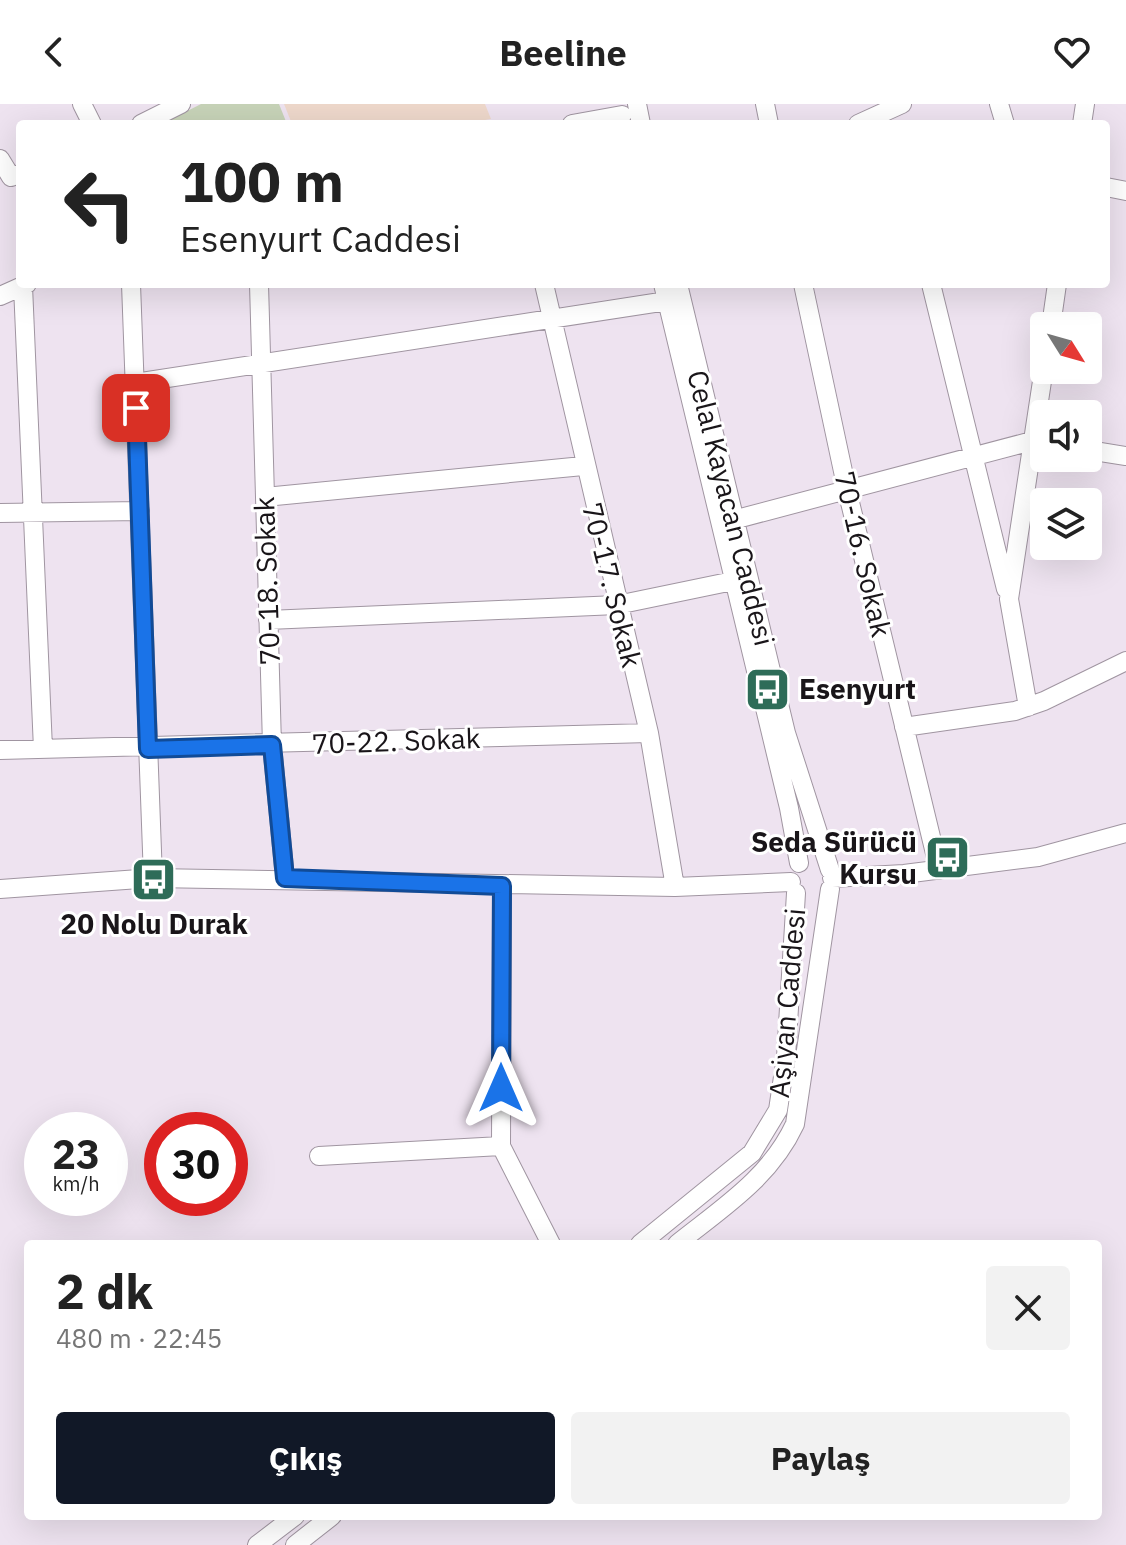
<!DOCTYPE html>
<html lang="tr">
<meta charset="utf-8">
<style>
body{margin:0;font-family:"IBM Plex Sans",sans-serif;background:#f2f2f2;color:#222;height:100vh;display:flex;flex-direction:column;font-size:30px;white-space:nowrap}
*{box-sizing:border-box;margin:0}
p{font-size:26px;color:#767676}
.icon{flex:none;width:44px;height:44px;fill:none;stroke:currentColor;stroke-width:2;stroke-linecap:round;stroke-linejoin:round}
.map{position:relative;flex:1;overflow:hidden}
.drawer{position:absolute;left:24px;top:1136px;width:1078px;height:280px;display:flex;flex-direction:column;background:#fff;border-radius:8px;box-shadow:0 8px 32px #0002}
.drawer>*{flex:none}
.banner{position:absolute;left:16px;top:16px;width:1094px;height:168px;border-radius:8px;box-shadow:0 8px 32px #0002;background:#fff;color:#222;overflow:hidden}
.needle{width:52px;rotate:127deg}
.tools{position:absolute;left:1030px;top:208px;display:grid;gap:16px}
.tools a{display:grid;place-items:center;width:72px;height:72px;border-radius:8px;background:#fff;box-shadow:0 8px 32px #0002;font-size:40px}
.speed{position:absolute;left:24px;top:1008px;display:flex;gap:16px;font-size:40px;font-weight:700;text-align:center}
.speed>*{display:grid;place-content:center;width:104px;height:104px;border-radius:50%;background:#fff;box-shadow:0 8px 32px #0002;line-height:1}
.speed small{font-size:20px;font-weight:400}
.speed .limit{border:12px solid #d22;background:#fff;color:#111}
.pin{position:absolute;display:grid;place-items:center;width:68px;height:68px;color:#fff;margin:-34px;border-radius:16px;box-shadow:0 4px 12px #0006}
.me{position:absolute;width:88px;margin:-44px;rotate:0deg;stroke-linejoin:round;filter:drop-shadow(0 0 6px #0008)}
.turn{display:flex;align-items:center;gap:28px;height:168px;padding:0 32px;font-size:36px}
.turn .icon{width:104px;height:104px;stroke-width:2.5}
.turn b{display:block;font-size:56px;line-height:68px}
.round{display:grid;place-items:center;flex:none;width:84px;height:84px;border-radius:8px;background:#f2f2f2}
.overview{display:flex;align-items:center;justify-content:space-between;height:136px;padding:0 32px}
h1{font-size:48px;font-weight:700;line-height:60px}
.primary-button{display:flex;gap:16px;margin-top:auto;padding:16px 32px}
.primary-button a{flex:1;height:92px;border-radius:8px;background:#111827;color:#fff;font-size:32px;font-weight:700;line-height:92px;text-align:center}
.primary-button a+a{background:#f2f2f2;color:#222}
header{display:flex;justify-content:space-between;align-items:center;height:104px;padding:0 32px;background:#fff;font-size:36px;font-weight:700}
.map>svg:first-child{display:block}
.education{fill:#eed8cb}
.green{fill:#c7d3b8}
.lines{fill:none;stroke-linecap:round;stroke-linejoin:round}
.minor-casing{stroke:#a095a1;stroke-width:20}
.minor{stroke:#fff;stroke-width:18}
.route-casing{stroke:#114b97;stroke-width:20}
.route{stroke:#1a73e8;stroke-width:14}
.labels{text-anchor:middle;stroke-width:6;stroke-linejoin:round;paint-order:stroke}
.street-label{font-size:28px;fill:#191519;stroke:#fff}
.poi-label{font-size:28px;font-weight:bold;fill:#191519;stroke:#fff;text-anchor:start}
</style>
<header><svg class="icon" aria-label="back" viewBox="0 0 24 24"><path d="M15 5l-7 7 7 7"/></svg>Beeline<svg class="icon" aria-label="heart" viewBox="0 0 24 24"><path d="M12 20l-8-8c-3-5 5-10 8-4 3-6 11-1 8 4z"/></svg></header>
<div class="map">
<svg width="1126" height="1441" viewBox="0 0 1126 1441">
<rect width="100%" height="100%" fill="#eee3f0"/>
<path class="education" d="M284,0H485L491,15L460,20H292Z"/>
<path class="green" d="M201,0H279L287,20H162Z"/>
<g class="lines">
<defs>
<path id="minor" d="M82,0L92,20
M637,0L641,20
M765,0L769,20
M999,0L1005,20
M141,20L181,0
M572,20L622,11
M858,20L902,0
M1082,20L1085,0
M0,55L11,73L20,70
M1106,83L1126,87
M131,180L153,774
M259,180L272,641L285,774
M544,180L649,629L675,783
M663,180L789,704L799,759
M678,180L786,629L830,766
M803,180L847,386L939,766
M931,180L1006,485
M23,182L43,645
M0,192L27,180
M1051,222L1057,180
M135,279L667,197
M1088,346L1126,352
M265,393L583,362
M0,409L140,407
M733,416L1032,337L1041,338
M268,516L617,501L733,477
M1028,603L1009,495L1044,264
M904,623L1015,607L1044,597L1126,557
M0,646L649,629
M832,774L904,770L1038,753L1126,729
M502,782L501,1042L551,1140
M0,785L153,774L675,783L791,778
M319,1052L501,1042
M640,1140L752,1049L778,1006L786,953L796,789
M677,1140C722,1104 770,1074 795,1020L830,785
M257,1441L295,1412
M295,1441L332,1412"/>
</defs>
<use href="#minor" class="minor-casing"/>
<use href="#minor" class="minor"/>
</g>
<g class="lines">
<defs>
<path id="route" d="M136,304L148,645L272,641L285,774L502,782L501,984"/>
</defs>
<use href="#route" class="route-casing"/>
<use href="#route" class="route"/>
</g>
<defs>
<symbol id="bus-square" viewBox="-11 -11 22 22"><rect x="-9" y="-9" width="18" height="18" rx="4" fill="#2e6c58" stroke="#fff"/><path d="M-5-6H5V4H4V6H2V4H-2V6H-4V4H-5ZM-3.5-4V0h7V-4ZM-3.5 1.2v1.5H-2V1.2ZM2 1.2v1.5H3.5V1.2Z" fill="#fff"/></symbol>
</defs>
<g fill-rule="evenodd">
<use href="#bus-square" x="742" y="560" width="51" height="51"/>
<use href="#bus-square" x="922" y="728" width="51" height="51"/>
<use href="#bus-square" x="128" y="750" width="51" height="51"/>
</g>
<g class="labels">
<g class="street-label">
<text transform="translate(731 404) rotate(76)" y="10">Celal Kayacan Caddesi</text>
<text transform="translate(863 450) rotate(77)" y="10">70-16. Sokak</text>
<text transform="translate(267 477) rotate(-92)" y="10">70-18. Sokak</text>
<text transform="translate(612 481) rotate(76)" y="10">70-17. Sokak</text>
<text transform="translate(396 637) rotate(-2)" y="10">70-22. Sokak</text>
<text transform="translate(787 899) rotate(-85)" y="10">Aşiyan Caddesi</text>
</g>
<g class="poi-label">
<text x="799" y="595">Esenyurt</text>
<text x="917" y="748" text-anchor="end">Seda Sürücü<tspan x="917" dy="32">Kursu</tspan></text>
<text x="154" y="830" text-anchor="middle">20 Nolu Durak</text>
</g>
</g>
</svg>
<div class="tools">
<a><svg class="needle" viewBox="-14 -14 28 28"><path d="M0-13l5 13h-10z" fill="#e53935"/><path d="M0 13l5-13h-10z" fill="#767676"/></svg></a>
<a><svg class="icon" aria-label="sound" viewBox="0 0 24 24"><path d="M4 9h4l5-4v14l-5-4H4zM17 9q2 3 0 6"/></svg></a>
<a><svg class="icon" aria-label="layers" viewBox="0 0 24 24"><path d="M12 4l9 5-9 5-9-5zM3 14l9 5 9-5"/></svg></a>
</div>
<div class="speed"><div>23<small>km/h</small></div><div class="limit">30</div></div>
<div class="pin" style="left:136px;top:304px;background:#d93025"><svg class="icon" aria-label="arrive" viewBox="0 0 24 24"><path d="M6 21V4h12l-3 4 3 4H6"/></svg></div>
<svg class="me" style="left:501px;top:984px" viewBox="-20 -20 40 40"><path d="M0-17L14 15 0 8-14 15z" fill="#1a73e8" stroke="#fff" stroke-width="4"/></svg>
<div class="banner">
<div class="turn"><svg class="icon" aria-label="left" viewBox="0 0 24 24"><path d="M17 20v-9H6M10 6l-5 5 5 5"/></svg><div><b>100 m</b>Esenyurt Caddesi</div></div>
</div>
<section class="drawer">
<div class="overview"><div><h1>2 dk</h1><p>480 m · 22:45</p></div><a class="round"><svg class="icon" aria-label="close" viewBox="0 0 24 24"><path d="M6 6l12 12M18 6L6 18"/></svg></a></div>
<div class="primary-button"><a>Çıkış</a><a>Paylaş</a></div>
</section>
</div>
